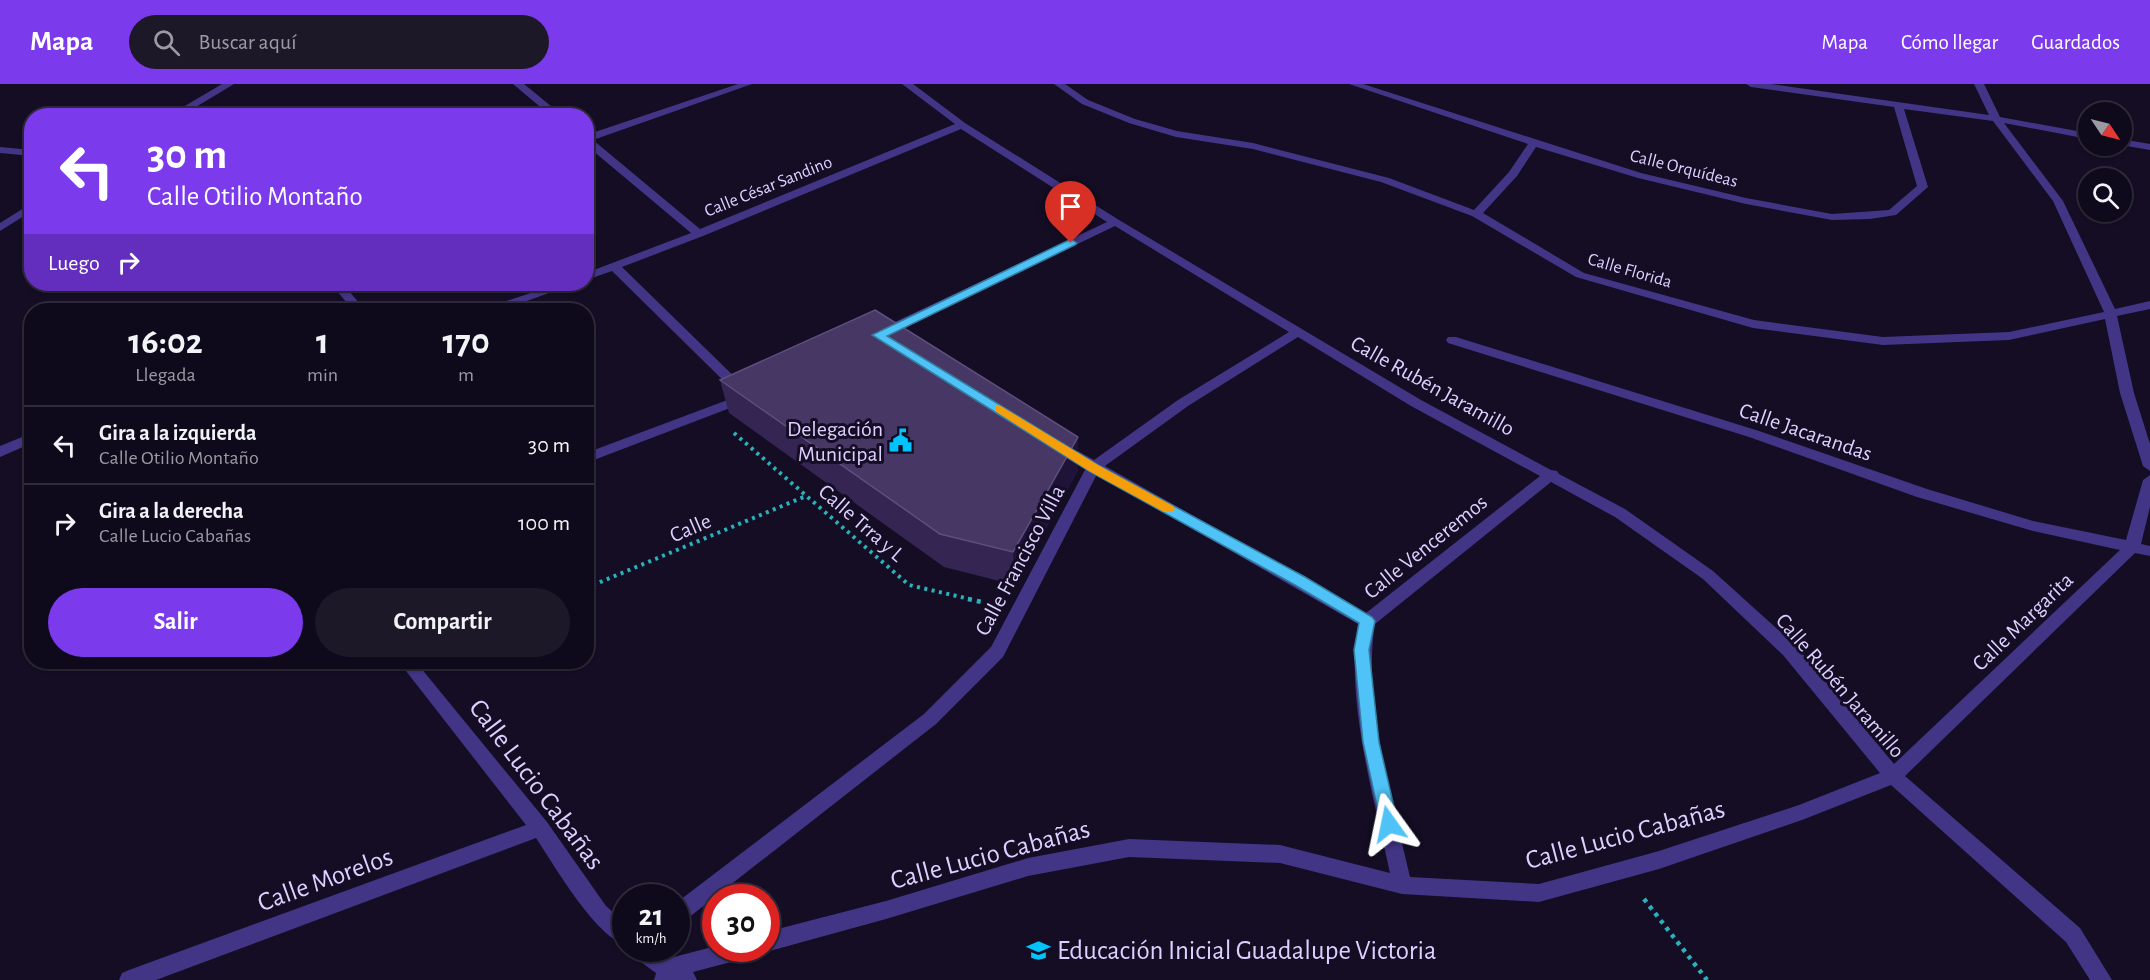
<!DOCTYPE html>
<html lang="es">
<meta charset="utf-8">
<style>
body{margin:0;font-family:"Alegreya Sans",sans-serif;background:#1d1828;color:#f1f3f6;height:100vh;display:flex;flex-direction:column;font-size:22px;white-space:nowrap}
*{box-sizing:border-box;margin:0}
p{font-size:20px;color:#9b9aa3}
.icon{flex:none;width:33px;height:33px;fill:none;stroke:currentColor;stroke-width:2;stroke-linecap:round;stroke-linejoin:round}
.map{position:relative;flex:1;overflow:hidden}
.side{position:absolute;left:24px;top:219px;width:570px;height:366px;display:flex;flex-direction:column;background:#0f0a1b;border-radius:24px;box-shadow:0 2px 4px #0004,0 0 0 2px #2f2b3a}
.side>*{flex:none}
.hud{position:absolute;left:24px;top:24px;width:570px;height:183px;border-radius:24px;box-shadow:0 2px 4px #0004,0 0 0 2px #2f2b3a;background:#7c3aed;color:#fff;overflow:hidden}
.needle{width:39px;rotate:125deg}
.tools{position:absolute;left:2078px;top:18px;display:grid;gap:12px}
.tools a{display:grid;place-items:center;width:54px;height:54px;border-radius:50%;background:#0f0a1b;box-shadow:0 2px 4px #0004,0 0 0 2px #2f2b3a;font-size:30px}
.speed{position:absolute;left:612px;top:800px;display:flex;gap:12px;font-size:30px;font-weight:700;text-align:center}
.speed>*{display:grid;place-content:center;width:78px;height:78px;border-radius:50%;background:#0f0a1b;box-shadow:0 2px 4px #0004,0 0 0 2px #2f2b3a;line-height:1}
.speed small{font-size:15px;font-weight:400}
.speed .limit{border:9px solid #d22;background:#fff;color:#111}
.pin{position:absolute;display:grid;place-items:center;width:51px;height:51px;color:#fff;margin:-62px -26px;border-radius:50% 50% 50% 0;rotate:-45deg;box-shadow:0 0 6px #0007}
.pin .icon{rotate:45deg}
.me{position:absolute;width:66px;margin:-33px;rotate:348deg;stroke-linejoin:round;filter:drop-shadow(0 0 4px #0008)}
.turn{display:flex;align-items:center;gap:21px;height:126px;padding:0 24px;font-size:27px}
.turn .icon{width:78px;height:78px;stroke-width:2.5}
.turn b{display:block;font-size:42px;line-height:51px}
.then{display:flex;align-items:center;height:57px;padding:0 24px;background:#0003;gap:12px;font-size:22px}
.eta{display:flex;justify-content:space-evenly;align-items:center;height:102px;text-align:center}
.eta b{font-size:36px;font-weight:700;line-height:42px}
.primary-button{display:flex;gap:12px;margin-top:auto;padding:12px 24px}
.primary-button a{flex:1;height:69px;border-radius:36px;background:#7c3aed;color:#fff;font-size:24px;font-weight:700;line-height:69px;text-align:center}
.primary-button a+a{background:#1d1828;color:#f1f3f6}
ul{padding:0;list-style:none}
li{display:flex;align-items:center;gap:18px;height:78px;padding:0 24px;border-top:2px solid #2f2b3a}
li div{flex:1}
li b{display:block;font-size:22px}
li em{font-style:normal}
header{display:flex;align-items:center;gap:36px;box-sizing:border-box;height:84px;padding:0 30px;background:#7c3aed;color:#fff}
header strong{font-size:28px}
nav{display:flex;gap:33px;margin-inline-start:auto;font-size:21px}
.search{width:420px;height:54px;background:#1d1828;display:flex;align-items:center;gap:15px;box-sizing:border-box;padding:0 21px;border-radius:33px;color:#9b9aa3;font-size:22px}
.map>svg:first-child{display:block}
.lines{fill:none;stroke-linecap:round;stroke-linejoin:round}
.path-far1{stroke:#27b2bc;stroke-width:4;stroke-dasharray:3 4.5;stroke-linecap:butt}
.path{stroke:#27b2bc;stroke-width:4.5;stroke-dasharray:4 5;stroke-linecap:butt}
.minor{fill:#423586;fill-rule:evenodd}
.wall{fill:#342553}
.shaded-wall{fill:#1f1438}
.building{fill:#463765;stroke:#5d4f7e;stroke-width:1.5}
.route{fill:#4fc3f7;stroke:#337fa1;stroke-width:1.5}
.slow{fill:#f59e0b}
.labels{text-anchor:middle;stroke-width:6;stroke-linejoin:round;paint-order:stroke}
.far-street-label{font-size:18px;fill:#dbd0ff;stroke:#140d24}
.street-label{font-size:22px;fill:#dbd0ff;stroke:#140d24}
.poi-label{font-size:22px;fill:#dbd0ff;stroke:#140d24;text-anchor:end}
.near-street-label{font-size:27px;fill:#dbd0ff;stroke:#140d24}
.near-poi-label{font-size:27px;fill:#dbd0ff;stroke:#140d24;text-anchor:start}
</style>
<header>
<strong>Mapa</strong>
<div class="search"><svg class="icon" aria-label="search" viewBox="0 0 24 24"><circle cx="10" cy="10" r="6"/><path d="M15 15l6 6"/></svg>Buscar aquí</div>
<nav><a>Mapa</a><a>Cómo llegar</a><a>Guardados</a></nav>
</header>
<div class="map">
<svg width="2150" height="896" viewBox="0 0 2150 896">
<rect width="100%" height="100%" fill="#140d24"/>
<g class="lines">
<path class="path-far1" d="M734,349L909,501L974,516
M586,504L806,412"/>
<path class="path" d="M968,515L986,519
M1644,815L1707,896"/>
<path class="minor" d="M222,0H234L181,32H168Z
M513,0H524L563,32H551Z
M738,0H752L593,56L700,145L955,40L902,0H913L965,39L1119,136L1421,316L1551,386L1557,387L1559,390L1625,425L1713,487L1795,561L1894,680L2120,466L2033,447L1917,413L1749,353L1448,259L1446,256L1448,253H1456L1759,347L1927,405L2033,437L2126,456L2143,396L2150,391V423L2141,460L2150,462V472L2135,469L1905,692L2080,844L2112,896H2090L2066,858L1891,701L1802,736L1659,785L1539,818L1402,810L1280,779L1129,773L1028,792L886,835L766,868L759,865L766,864V848L886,817L1028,774L1129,755L1280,761L1390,789C1374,715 1345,614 1358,540L1097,390L1003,573L936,640L683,838L676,840V819L924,630L991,563L1086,384L1057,367L1055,364L1057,361H1067L1094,376L1178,316L1289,248L1115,142L886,252H878L876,249L878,246L1107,138L961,45L703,152L622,183L748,306L741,310L736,309L612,187L586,196V189L691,149L586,61V51ZM1298,253L1411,322L1540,392L1366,529L1105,382L1188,322ZM1551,398L1615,433L1703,495L1783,571L1880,689L1799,721L1659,767L1539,800L1410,793C1393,718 1362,615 1375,540Z
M1054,0H1065L1088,16L1135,35L1177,47L1253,59L1389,94L1474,126L1509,88L1528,60L1349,0H1363L1641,89L1746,114L1832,130L1889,126L1917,102L1894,23L1751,3L1746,0H1771L1989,31L1974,0H1984L2000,33L2088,49V55L2004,39L2063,117L2115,225L2150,217V225L2117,232L2134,309L2150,360V387L2143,382L2120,309L2105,235L2009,256L1883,261L1753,244L1576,193L1472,132L1381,98L1253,65L1176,53L1129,39L1082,20ZM1904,25L1993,37L2053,117L2104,228L2009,248L1883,253L1754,236L1584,189L1483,129L1517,92L1536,63L1638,94L1746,120L1832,136L1870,135L1896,131L1928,103Z
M2121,55L2150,60V66L2121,61Z
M0,63L32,66V72L0,69Z
M32,119V127L0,147V139Z
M331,200H343L365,226H353Z
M558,200H574L502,226H486L488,223Z
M746,309L751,310L753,313L751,316L586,379V369Z
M32,349V359L0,373V362Z
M399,578H416L547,738L606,822L626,840V862C593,849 556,784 536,754L156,896H119L122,889L129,886L526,741Z
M716,862L756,864L753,871L746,874L693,888L697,896H654L656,889L631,871L628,864H655L670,874Z"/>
</g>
<path class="wall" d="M720,296L1078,386L1015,501L944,483L729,329Z"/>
<path class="shaded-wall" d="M1078,353V386L1015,501L1013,468Z"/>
<path class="building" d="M875,226L1078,353L1013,468L940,450L720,296Z"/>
<path class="route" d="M1071,155L1077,159L1075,161L887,252L1098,381L1305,493L1372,533L1375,537L1369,566L1379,658L1398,740L1395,745L1389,747L1383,745L1381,740L1363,658L1354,566L1359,539L1295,501L1089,387L872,251Z"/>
<path class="slow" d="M999,321L1098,381L1173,422L1175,425L1173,428H1164L1089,387L995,327V322Z"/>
<defs>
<symbol id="civic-bare" viewBox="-9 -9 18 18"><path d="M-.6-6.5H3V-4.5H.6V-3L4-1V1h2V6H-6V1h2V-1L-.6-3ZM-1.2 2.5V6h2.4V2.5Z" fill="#00c3fb" stroke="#140d24" stroke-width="2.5" paint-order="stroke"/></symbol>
<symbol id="school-bare" viewBox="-9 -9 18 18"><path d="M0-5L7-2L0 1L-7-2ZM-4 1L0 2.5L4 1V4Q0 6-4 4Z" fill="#00c3fb" stroke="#140d24" stroke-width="2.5" paint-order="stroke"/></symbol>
</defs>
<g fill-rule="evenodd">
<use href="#civic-bare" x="884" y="340" width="33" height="33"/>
<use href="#school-bare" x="1022" y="850" width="33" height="33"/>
</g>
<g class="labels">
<g class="far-street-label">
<text transform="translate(1684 84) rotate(14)" y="6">Calle Orquídeas</text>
<text transform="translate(768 102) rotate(-22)" y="6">Calle César Sandino</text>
<text transform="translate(1630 186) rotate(16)" y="6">Calle Florida</text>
</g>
<g class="street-label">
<text transform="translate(1433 301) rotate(29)" y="8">Calle Rubén Jaramillo</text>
<text transform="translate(1806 347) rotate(19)" y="8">Calle Jacarandas</text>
<text transform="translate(862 438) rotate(41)" y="8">Calle Trra y L</text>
<text transform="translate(690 443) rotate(-23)" y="8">Calle</text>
<text transform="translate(1425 462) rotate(-39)" y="8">Calle Venceremos</text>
<text transform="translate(1019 476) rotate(-62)" y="8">Calle Francisco Villa</text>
<text transform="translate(2022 537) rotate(-44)" y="8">Calle Margarita</text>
<text transform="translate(1841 601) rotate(49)" y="8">Calle Rubén Jaramillo</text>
</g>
<g class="poi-label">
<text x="883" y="352">Delegación<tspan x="883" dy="25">Municipal</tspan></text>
</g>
<g class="near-street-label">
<text transform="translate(537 700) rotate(53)" y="9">Calle Lucio Cabañas</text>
<text transform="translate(1625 750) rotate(-15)" y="9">Calle Lucio Cabañas</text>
<text transform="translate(990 770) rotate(-15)" y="9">Calle Lucio Cabañas</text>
<text transform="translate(325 795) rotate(-20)" y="9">Calle Morelos</text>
</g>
<g class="near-poi-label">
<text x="1057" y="875">Educación Inicial Guadalupe Victoria</text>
</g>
</g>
</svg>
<div class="tools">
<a><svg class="needle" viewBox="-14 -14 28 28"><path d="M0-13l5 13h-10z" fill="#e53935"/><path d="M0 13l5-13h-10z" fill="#9b9aa3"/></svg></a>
<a><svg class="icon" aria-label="search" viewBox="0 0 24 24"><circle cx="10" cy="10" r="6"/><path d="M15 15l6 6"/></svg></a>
</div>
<div class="speed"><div>21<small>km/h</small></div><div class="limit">30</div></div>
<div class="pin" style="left:1071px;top:159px;background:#d93025"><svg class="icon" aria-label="arrive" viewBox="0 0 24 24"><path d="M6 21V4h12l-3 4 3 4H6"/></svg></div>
<svg class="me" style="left:1389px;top:740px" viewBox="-20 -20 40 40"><path d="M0-17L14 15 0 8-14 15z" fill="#4fc3f7" stroke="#fff" stroke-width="4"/></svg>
<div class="hud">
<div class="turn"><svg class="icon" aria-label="left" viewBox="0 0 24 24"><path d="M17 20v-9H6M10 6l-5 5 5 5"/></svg><div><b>30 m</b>Calle Otilio Montaño</div></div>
<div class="then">Luego<svg class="icon" aria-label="right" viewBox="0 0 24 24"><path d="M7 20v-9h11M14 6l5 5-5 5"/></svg></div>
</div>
<section class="side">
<div class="eta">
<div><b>16:02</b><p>Llegada</p></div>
<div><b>1</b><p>min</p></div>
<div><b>170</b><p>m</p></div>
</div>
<ul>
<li><svg class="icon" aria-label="left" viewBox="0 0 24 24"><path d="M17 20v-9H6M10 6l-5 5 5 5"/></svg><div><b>Gira a la izquierda</b><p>Calle Otilio Montaño</p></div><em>30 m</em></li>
<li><svg class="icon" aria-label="right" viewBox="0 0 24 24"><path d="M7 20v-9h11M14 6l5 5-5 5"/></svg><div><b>Gira a la derecha</b><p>Calle Lucio Cabañas</p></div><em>100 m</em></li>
</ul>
<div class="primary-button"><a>Salir</a><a>Compartir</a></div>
</section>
</div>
